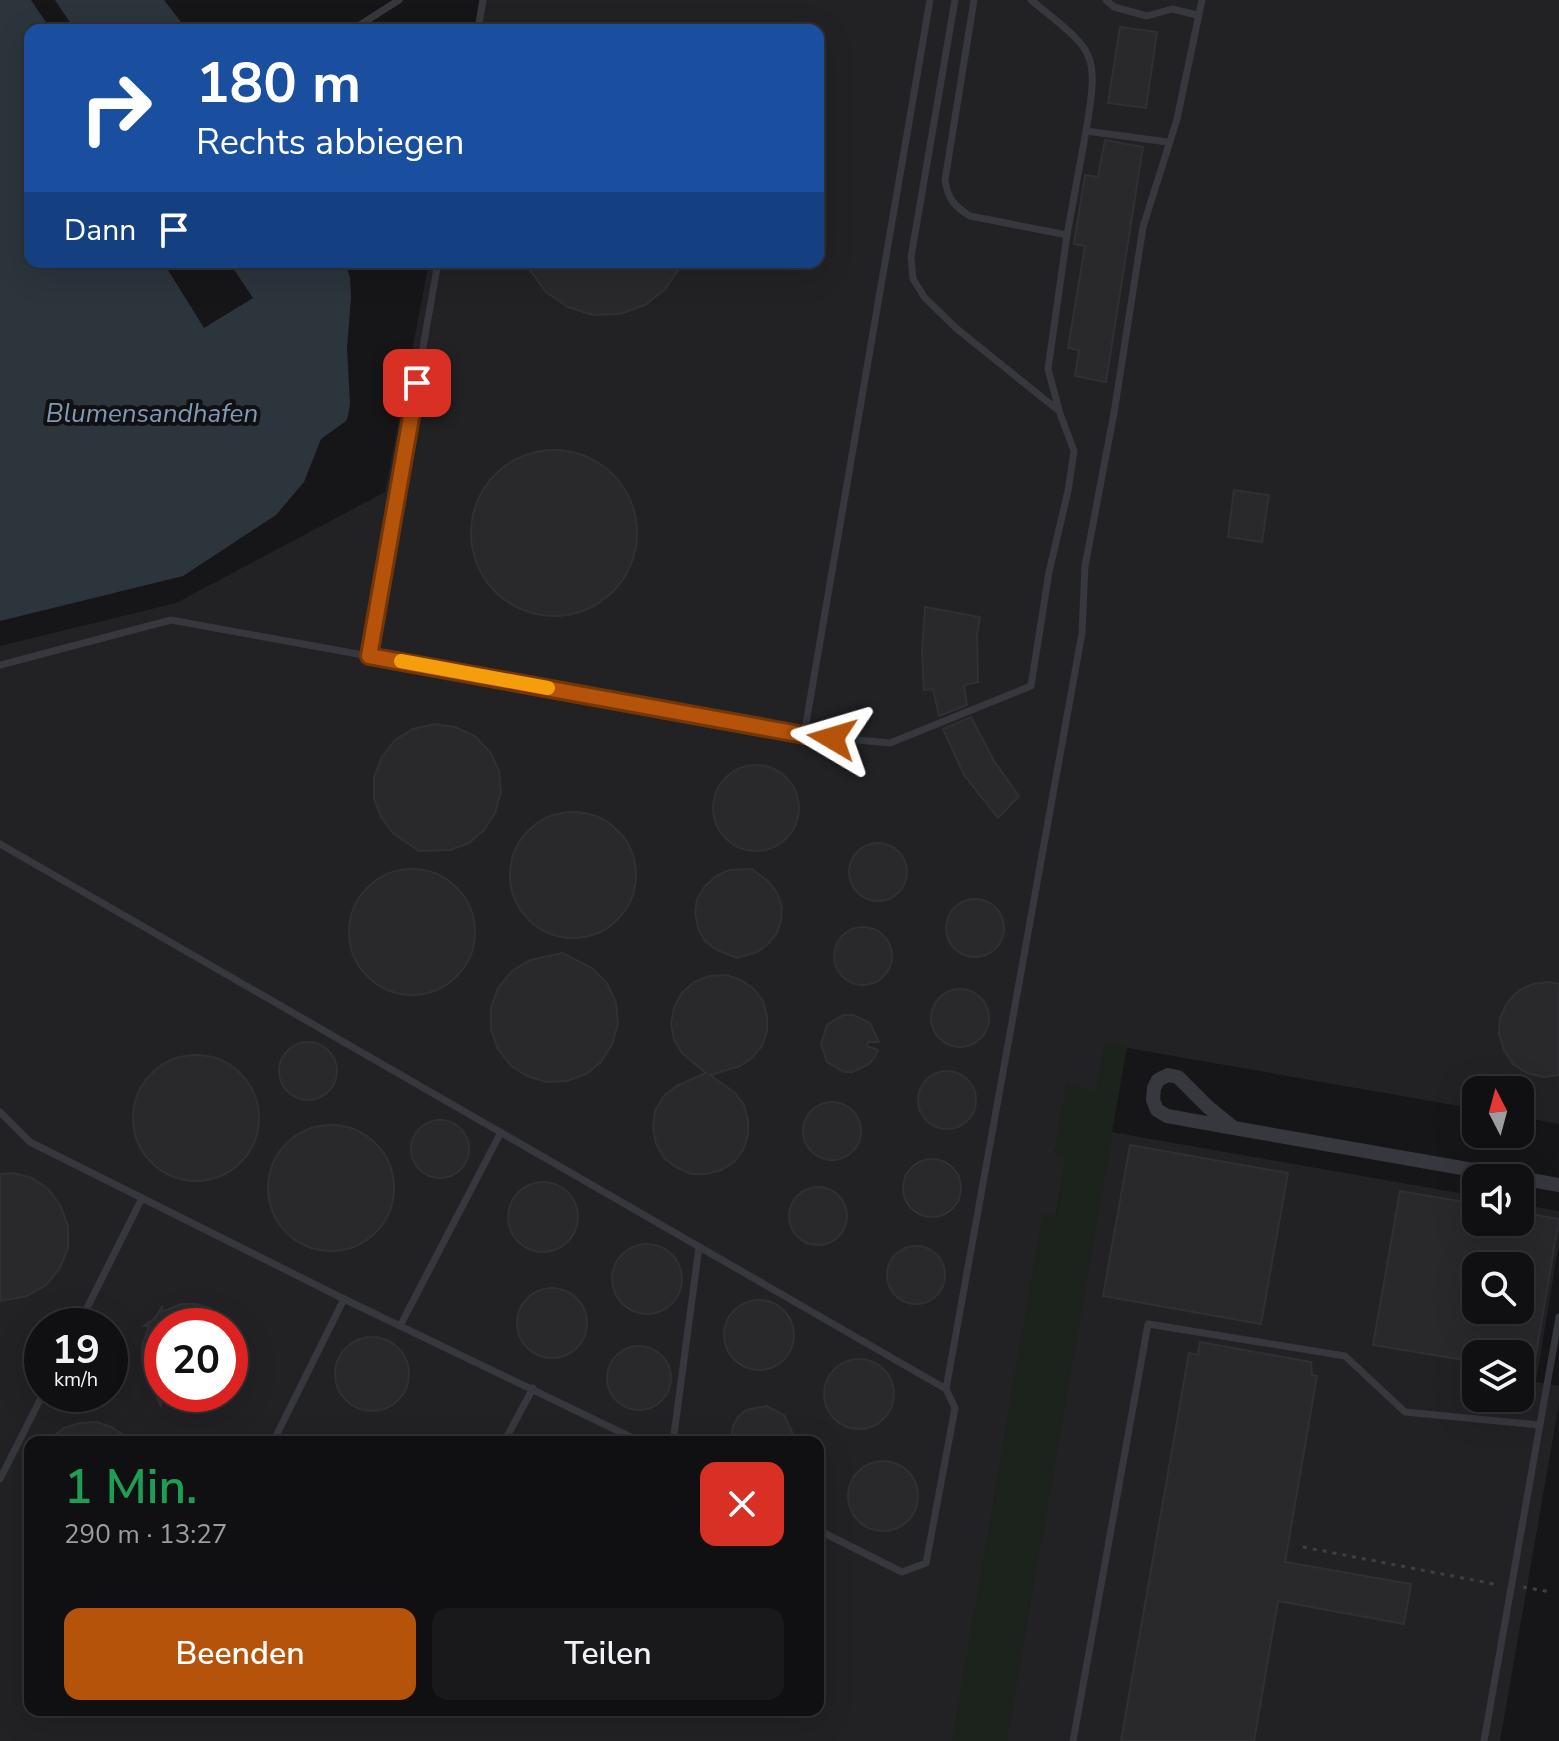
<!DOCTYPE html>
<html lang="de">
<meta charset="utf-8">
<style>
body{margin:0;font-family:"Nunito Sans",sans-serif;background:#19191b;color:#f1f3f6;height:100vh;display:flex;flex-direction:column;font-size:30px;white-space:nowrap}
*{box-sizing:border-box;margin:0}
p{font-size:26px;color:#9c9d9f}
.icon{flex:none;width:44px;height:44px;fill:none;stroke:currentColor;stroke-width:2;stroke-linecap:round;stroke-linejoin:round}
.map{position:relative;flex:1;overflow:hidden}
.drawer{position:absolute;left:24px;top:1436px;width:800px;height:280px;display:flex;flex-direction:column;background:#101012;border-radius:16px;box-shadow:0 8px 32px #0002,0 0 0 2px #303032}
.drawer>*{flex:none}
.banner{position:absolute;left:24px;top:24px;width:800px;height:244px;border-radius:16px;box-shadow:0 8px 32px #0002,0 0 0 2px #303032;background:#1a4fa0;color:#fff;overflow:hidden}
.needle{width:52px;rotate:354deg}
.tools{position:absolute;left:1462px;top:1076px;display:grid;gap:16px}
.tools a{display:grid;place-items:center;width:72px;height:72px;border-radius:16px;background:#101012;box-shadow:0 8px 32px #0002,0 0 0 2px #303032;font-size:40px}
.speed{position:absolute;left:24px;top:1308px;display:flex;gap:16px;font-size:40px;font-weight:700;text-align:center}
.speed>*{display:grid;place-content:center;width:104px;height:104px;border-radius:50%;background:#101012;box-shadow:0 8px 32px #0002,0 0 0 2px #303032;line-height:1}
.speed small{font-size:20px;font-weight:400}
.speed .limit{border:12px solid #d22;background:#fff;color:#111}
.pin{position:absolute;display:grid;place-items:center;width:68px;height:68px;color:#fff;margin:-34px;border-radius:16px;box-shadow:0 4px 12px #0006}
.me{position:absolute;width:88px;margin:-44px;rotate:277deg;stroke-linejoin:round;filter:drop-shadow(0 0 6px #0008)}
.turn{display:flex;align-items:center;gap:28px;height:168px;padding:0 40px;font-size:36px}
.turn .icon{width:104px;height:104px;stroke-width:2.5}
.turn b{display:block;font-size:56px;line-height:68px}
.then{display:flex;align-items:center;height:76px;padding:0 40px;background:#0003;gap:16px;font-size:30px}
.round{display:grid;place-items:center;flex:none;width:84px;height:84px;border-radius:16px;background:#19191b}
.headline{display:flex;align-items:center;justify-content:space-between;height:136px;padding:0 40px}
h1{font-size:48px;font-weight:600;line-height:60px;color:#1e9e55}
.button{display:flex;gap:16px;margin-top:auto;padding:16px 40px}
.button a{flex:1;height:92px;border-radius:16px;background:#b45309;color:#fff;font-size:32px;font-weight:600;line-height:92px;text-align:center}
.button a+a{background:#19191b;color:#f1f3f6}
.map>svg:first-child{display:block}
.built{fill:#222225;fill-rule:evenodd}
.green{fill:#1c231d}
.water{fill:#2c353c}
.pier{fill:#161618}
.building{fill:#29292c;stroke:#303034;stroke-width:2;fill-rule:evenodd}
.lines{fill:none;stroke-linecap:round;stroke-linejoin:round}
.path{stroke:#3d3f44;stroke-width:3;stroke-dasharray:4 6;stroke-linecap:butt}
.lane{stroke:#37383d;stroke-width:7}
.street{stroke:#37383d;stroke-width:14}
.route-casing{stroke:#753606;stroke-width:20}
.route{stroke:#b45309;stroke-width:14}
.slow{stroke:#f59e0b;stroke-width:14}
.labels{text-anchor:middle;stroke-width:8;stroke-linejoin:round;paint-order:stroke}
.water-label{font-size:26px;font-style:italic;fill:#7f9bb3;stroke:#111113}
</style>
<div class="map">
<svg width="1559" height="1741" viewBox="0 0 1559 1741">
<rect width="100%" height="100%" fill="#161618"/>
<path class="built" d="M479,0H1559V1124L1520,1117V1090H1476V1109L1105,1044L1096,1094L1067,1084L1055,1153L1067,1155L1056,1216L1043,1215L953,1741H0V646L176,603L385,492L429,262H818V30H474ZM42,1326H110V1394H42ZM162,1326H230V1394H162ZM30,1442H818V1710H30Z
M1112,1132L1476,1196V1222H1520V1204L1559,1211V1243L1536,1382L1559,1386V1404L1500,1741H1006ZM1476,1266H1520V1310H1476ZM1476,1354H1520V1398H1476Z"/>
<path class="green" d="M1105,1044L1127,1047L1006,1741H953L1043,1214L1057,1215L1066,1156L1055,1153L1067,1083L1096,1093Z"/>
<path class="water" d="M0,0H164L187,30H30V262H345L350,278L351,298L347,348L350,404L348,416L346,421L321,439L304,482L276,515L183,576L0,621Z"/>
<path class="pier" d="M31,0H55L75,30H51Z
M163,262H229L253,298L204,328Z"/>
<path class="building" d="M1120,27L1157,32L1146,108L1108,103Z
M1105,140L1143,147L1106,382L1075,376L1079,350L1068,348L1085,246L1074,244L1085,175L1098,177Z
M524,262H684L665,289L645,305L620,314L593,315L568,307L546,292Z
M471 533a83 83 0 1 1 166 0a83 83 0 1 1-166 0Z
M1234,490L1269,495L1262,542L1228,537Z
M925,607L980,617L977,635L978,682L964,685L967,705L939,716L933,689L924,690L922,652Z
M971,717L994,761L1019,796L998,818L964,775L943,729Z
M434,724L455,727L475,736L490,752L499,771L501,792L495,813L484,830L469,843L450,850L419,851L393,833L381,817L374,798V777L382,757L395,740L413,729Z
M713 808a43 43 0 1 1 86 0a43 43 0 1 1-86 0Z
M510 875a63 63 0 1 1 126 0a63 63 0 1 1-126 0Z
M849 872a29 29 0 1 1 58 0a29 29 0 1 1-58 0Z
M349 932a63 63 0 1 1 126 0a63 63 0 1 1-126 0Z
M752,869L769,882L777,893L782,907L781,920L777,933L768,944L757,952L737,958L717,950L705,941L698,928L695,913L697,899L705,886L716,876L729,870Z
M946 928a29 29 0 1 1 58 0a29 29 0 1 1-58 0Z
M834 956a29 29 0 1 1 58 0a29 29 0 1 1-58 0Z
M562,953L592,968L607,983L616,1002L618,1024L612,1044L601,1062L586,1074L567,1081L546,1082L527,1076L510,1065L498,1049L491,1030V1008L498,988L512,971L530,960Z
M726,975L741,980L754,989L763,1001L767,1016V1031L762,1046L752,1058L740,1066L710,1075L735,1093L744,1105L748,1120V1135L743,1150L734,1162L721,1170L706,1174H691L677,1168L664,1158L656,1144L653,1127L655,1111L663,1097L676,1086L706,1073L683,1054L674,1040L671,1024L674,1007L682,993L694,982L709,976Z
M1549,982L1559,984V1075L1543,1077L1527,1073L1513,1064L1504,1050L1499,1034L1500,1018L1507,1003L1518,991L1533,984Z
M931 1018a29 29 0 1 1 58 0a29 29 0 1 1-58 0Z
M843,1015H853L870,1023L879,1042H868L867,1046L878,1050L875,1057L869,1064L853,1072H844L827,1062L821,1044L827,1025Z
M279 1071a29 29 0 1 1 58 0a29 29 0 1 1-58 0Z
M133 1118a63 63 0 1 1 126 0a63 63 0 1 1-126 0Z
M918 1100a29 29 0 1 1 58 0a29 29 0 1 1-58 0Z
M803 1131a29 29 0 1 1 58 0a29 29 0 1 1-58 0Z
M411 1149a29 29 0 1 1 58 0a29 29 0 1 1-58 0Z
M268 1188a63 63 0 1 1 126 0a63 63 0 1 1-126 0Z
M1130,1145L1288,1173L1261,1324L1103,1296Z
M903 1188a29 29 0 1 1 58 0a29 29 0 1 1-58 0Z
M13,1173L32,1178L48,1189L60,1205L68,1226V1248L60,1268L46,1285L27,1296L0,1301V1174Z
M508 1217a35 35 0 1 1 70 0a35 35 0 1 1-70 0Z
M789 1216a29 29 0 1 1 58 0a29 29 0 1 1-58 0Z
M1400,1191L1476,1204V1222H1520V1212L1559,1219L1533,1372L1520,1370V1354H1476V1362L1373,1345ZM1476,1266H1520V1310H1476Z
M612 1279a35 35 0 1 1 70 0a35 35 0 1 1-70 0Z
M887 1275a29 29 0 1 1 58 0a29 29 0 1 1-58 0Z
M517 1323a35 35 0 1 1 70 0a35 35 0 1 1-70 0Z
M724 1335a35 35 0 1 1 70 0a35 35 0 1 1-70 0Z
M181,1304H196L210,1308L234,1326H162L161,1407L142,1360V1345L149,1326H144L155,1318L162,1307V1312Z
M335 1374a37 37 0 1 1 74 0a37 37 0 1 1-74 0Z
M1200,1342L1311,1362L1312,1375L1317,1376L1285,1562L1411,1584L1404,1624L1278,1601L1254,1741H1121L1189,1353L1198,1355Z
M607 1378a32 32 0 1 1 64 0a32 32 0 1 1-64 0Z
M824 1394a35 35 0 1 1 70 0a35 35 0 1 1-70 0Z
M766,1406L784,1415L792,1432V1442H731L733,1426L738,1417L746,1410Z
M97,1422L113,1428L133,1442H46L64,1428L80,1423Z
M848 1496a35 35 0 1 1 70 0a35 35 0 1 1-70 0Z"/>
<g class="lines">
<path class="path" d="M1303,1547L1499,1585
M1523,1587L1551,1592"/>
<path class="lane" d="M930,0L804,735L890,743L1031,686L1049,572L1068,491L1074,451L1059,411L957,329L925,298L913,279L911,257L955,0
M974,0L945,180C948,199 954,206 970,216L1067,235L1086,131L1168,142
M1031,0C1094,52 1100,48 1086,131
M1106,0L1114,7L1147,16L1172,9L1197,15
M352,30L399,0
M478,30L483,0
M1059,410L1048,369L1067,235
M369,656L438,262
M0,665L171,620L804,735
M0,844L946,1389
M0,1112L30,1142L344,1299L641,1442
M78,1326L142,1198
M400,1326L501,1132
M273,1442L344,1299
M504,1442L533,1388
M673,1442L699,1247
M0,1479L43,1394
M818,1530L902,1572L926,1563L955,1408L946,1389L1082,633L1085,566L1114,413L1143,227L1177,119L1202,0
M1073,1741L1148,1324L1345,1356L1405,1412L1540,1425
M1484,1741L1559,1317"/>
<path class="street" d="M1234,1128L1208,1107L1178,1077L1168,1075L1158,1080L1154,1088L1153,1100L1157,1110L1167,1116L1234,1128L1519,1178
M1520,1178L1559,1185"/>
</g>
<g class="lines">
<defs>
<path id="route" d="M417,383L369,656L804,735L832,738"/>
</defs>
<use href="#route" class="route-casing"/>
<use href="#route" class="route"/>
<path class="slow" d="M401,661L548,688"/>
</g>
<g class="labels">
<g class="water-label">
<text x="152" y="422">Blumensandhafen</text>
</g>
</g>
</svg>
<div class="tools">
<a><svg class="needle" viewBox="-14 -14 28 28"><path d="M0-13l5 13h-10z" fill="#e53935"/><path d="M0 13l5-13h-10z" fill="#9c9d9f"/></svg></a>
<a><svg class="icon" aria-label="sound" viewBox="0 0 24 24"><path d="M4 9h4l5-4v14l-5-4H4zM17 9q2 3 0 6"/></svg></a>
<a><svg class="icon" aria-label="search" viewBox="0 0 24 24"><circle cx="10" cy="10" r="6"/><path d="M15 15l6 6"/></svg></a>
<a><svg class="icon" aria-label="layers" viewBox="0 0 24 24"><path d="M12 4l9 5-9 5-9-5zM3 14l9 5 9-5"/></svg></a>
</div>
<div class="speed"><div>19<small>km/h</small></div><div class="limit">20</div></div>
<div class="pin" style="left:417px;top:383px;background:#d93025"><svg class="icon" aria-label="arrive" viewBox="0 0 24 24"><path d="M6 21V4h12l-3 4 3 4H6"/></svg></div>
<svg class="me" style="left:832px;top:738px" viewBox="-20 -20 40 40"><path d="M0-17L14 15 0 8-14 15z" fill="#b45309" stroke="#fff" stroke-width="4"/></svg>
<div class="banner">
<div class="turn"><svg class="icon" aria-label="right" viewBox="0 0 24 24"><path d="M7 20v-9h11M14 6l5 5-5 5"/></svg><div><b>180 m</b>Rechts abbiegen</div></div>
<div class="then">Dann<svg class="icon" aria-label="arrive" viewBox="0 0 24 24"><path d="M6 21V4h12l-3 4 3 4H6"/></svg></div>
</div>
<section class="drawer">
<div class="headline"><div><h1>1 Min.</h1><p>290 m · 13:27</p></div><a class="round" style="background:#d93025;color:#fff"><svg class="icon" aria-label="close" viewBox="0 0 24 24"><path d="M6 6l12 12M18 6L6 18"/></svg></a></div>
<div class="button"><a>Beenden</a><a>Teilen</a></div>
</section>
</div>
